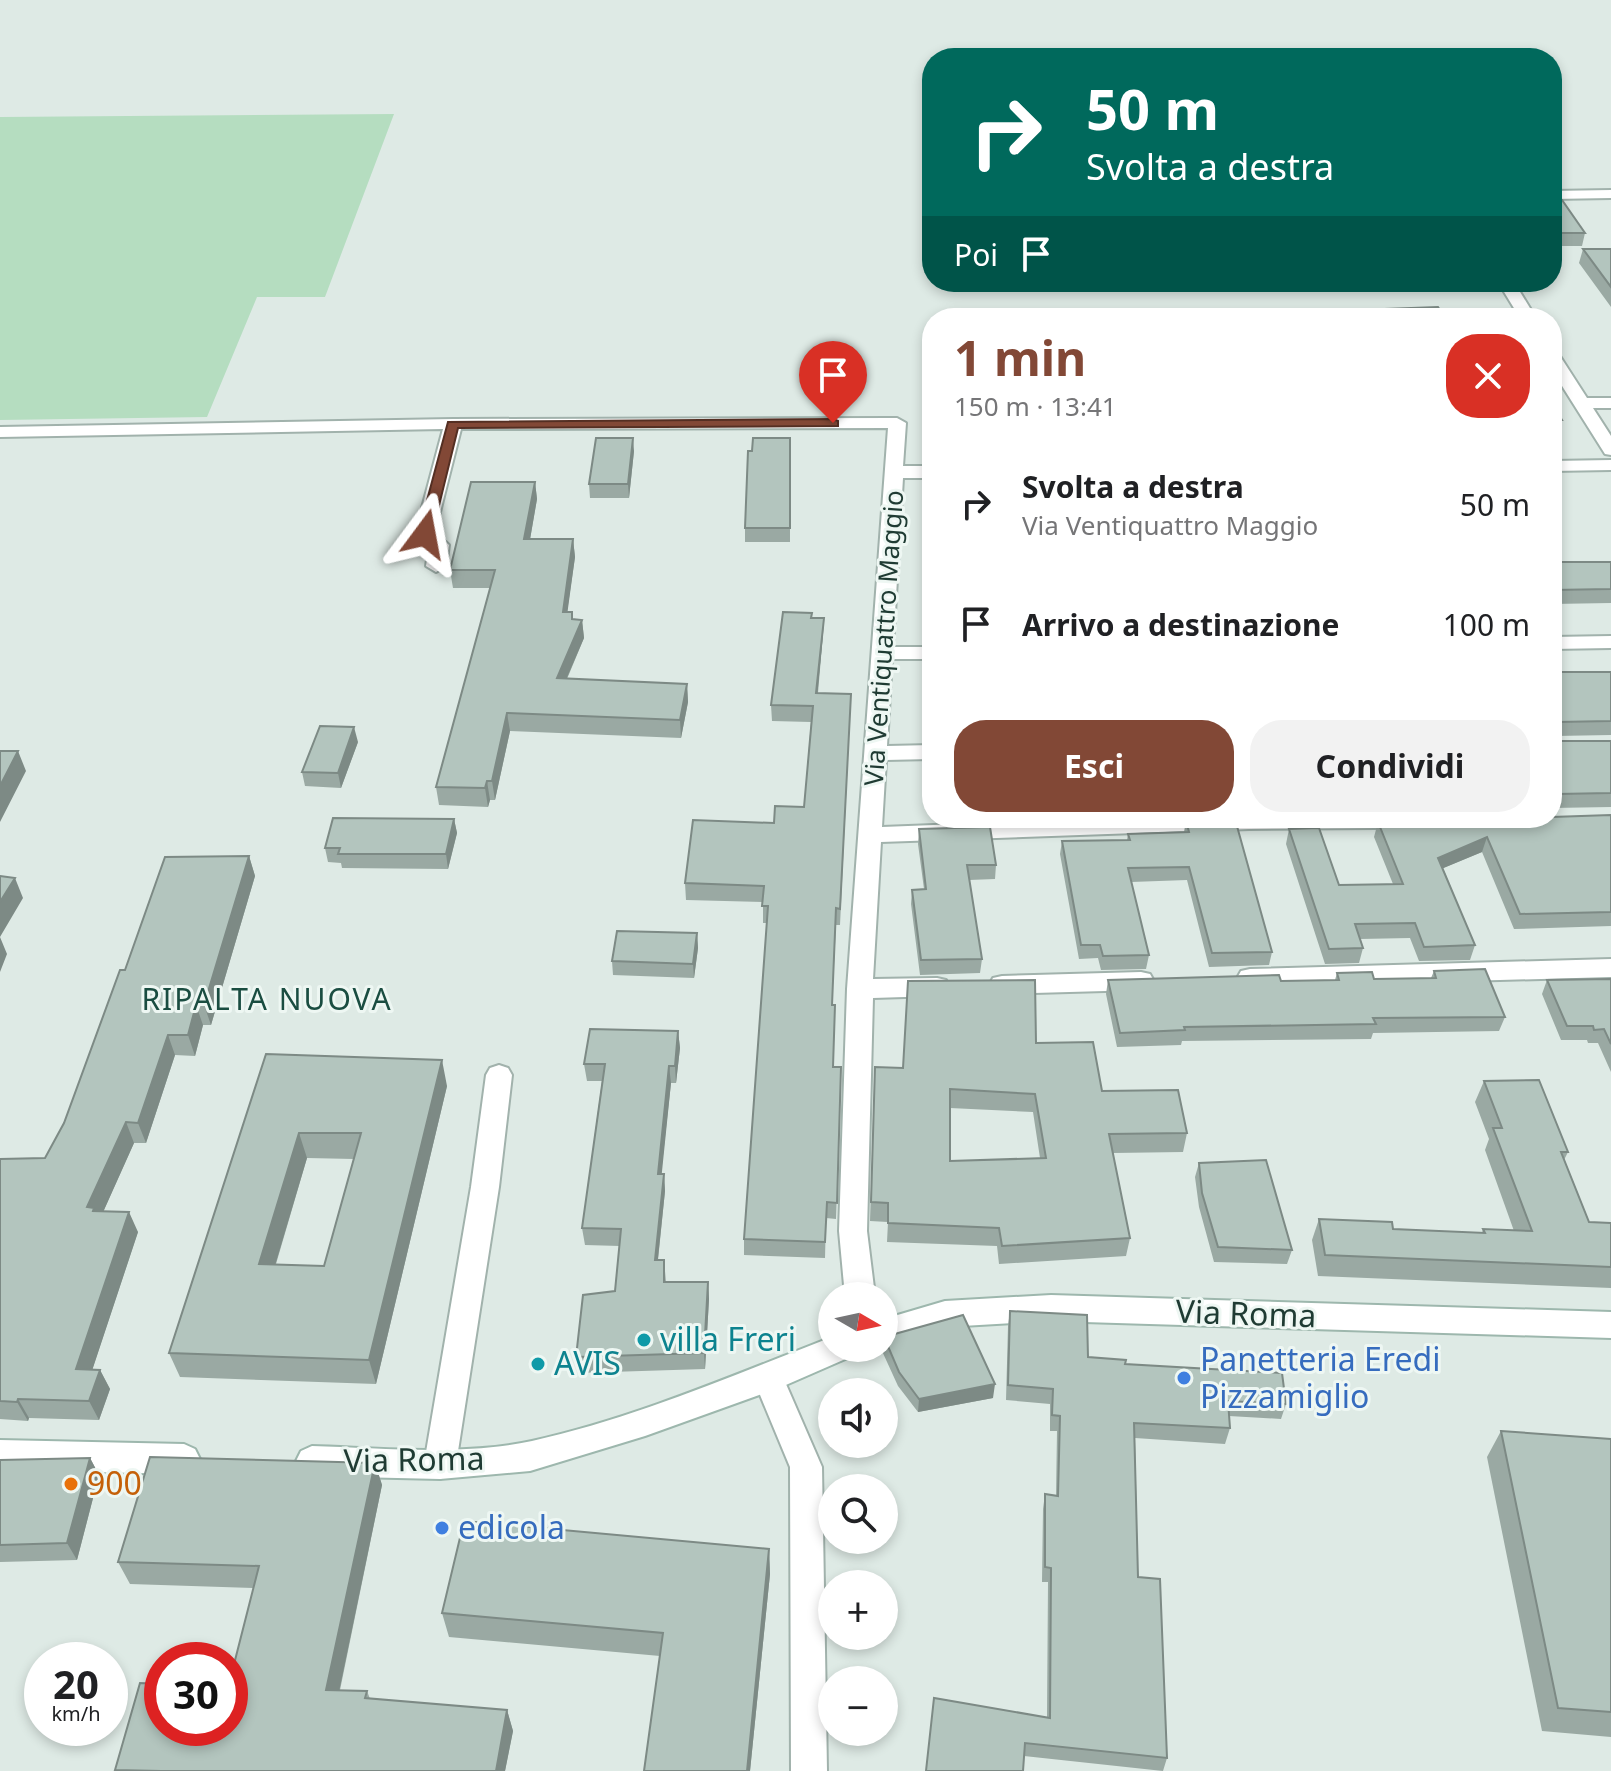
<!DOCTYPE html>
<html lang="it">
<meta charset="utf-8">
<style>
body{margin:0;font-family:"Noto Sans",sans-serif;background:#f2f2f2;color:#202124;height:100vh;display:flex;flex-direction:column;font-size:30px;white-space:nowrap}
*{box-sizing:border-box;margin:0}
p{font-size:26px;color:#757577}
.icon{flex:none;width:44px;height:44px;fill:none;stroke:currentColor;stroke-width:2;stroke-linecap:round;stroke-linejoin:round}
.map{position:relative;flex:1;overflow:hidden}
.sheet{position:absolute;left:922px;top:308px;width:640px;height:520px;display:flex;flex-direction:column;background:#fff;border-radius:32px;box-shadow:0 4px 12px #0003}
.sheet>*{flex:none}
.hud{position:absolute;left:922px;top:48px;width:640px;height:244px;border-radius:32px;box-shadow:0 4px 12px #0003;background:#00695c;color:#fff;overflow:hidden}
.needle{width:52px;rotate:99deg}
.buttons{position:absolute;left:818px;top:1282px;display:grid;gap:16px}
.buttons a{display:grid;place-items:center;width:80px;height:80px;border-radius:50%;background:#fff;box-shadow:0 4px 12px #0003;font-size:40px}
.speed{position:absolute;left:24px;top:1642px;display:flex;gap:16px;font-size:40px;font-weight:700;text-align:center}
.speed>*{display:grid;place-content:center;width:104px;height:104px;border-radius:50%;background:#fff;box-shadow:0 4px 12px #0003;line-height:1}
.speed small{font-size:20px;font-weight:400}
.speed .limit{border:12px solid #d22;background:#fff;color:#111}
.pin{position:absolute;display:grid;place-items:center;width:68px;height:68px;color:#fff;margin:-82px -34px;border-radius:50% 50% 50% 0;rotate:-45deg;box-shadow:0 0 8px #0007}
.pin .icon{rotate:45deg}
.me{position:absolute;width:88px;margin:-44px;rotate:13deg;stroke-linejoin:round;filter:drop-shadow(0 0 6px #0008)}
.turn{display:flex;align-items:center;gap:28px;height:168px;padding:0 32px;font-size:36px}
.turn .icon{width:104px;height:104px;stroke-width:2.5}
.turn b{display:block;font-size:56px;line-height:68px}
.then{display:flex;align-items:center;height:76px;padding:0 32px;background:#0003;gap:16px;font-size:30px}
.round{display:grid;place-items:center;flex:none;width:84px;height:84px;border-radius:32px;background:#f2f2f2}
.summary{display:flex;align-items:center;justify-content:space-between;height:136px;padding:0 32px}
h1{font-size:48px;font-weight:700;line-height:60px;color:#824836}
.cta{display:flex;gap:16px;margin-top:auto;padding:16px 32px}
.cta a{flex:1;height:92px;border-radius:32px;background:#824836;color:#fff;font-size:32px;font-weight:700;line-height:92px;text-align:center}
.cta a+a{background:#f2f2f2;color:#202124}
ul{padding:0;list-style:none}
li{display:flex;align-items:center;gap:24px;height:120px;padding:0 32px}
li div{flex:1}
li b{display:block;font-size:30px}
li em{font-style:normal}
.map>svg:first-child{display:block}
.green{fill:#b5ddc0}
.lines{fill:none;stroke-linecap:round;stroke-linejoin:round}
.minor-casing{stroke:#a1b2ac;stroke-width:4}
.secondary-casing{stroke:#9db7ad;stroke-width:4}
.minor{fill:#fff;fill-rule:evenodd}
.secondary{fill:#fff;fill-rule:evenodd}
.wall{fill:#9aa9a3;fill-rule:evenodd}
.shaded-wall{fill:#7d8a85}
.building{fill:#b3c5be;stroke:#7d8a85;stroke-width:2;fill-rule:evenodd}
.route{fill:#824836;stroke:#542f23;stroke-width:2}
.culture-dot{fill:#0f9aa8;stroke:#eef7f3;stroke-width:3}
.shop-dot{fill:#3f7fe0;stroke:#eef7f3;stroke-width:3}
.food-dot{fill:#e8710a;stroke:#eef7f3;stroke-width:3}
.labels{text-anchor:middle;stroke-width:6;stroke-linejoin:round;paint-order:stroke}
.street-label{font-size:26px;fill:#1f3b33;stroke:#eef7f3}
.quarter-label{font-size:30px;letter-spacing:2px;fill:#1a4d41;stroke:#eef7f3}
.near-street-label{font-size:32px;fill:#1f3b33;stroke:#eef7f3}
.near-culture-label{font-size:32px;fill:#0d838f;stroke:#eef7f3;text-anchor:start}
.near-shop-label{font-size:32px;fill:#366cbe;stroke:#eef7f3;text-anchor:start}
.near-food-label{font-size:32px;fill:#c56008;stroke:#eef7f3;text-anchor:start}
</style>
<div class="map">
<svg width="1611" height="1771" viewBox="0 0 1611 1771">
<rect width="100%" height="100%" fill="#deeae5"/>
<path class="green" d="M394,114L325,297H257L207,417L0,420V117Z"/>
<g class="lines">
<defs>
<path id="minor" d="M1611,190V198L1552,199V191Z
M1498,282H1514L1536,318H1520Z
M1552,352L1558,353L1587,398H1611V408H1593L1611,436V455L1605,454L1552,370Z
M897,418L906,423L903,466H932V478H903L893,647H932V659H892L887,746L932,745V759L886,760L882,827L1119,818L1530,819L1526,824L1518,827L1249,829L881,842L873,979L937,978L946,980L950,987L946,994L937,996L873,998L867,1231L875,1296H845L839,1231L847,989L888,428L461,429L435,532L449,545L446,566L436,572L426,566L429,547L415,534L443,429L0,437V427L453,419Z
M1611,460V470L1552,471V461Z
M1611,636V648L1552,649V637Z
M1611,959V977L1250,987L1241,985L1237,978L1241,971L1250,969Z
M1141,972L1150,974L1154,981L1150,988L1141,990L1002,994L993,992L989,985L993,978L1002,976Z
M499,1065L508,1068L512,1075L499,1187L456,1464L451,1474L440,1479L429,1474L424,1464L471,1187L486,1075L490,1068Z
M768,1364L779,1368L822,1467L827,1771H791L790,1467L753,1378L757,1368Z"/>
<path id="secondary" d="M1051,1295L1611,1312V1338L1051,1321L945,1327L884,1345V1319L945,1301Z
M832,1337V1348H854L850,1357L779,1388L645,1436L530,1471L440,1479L312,1476L301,1471L296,1461L301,1451L312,1446C381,1448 464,1456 532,1441C635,1418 734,1375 832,1337Z
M0,1440L184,1444L195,1449L200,1459L195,1469L184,1474L0,1470Z"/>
</defs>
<use href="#minor" class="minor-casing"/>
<use href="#secondary" class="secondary-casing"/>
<use href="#minor" class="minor"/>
<use href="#secondary" class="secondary"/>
</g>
<path class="wall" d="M1552,199L1585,233L1582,246H1552Z
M1583,249H1611V307L1579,263Z
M1386,309L1445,318H1384Z
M927,326H932V443L924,442L928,371H923Z
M1552,403L1562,420L1559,430H1552Z
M790,438V542H745V528L752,451Z
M634,451L629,498H590L589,484Z
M535,482L537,499L530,539H573L575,557L567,612L573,619L582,620L584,638L567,679L687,684L688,702L681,738L510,731L495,800H490L488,807L439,805L436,787L490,588H453L450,570Z
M1552,562H1611V603L1552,604Z
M812,618H824L823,634L818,693L851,694L840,925H836L832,1005L833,1067H841L836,1219L826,1218L825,1258L744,1255V1239L767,923H763V902L686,900L685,883L774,823L804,807L811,722L772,721L771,705Z
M1552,672H1611V735L1555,736V741H1611V807L1552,808Z
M358,742L341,788L305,786L302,772Z
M1611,815V926L1514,929L1482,852L1443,868L1475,945L1470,960L1419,961L1410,938L1360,939L1363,948L1359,963L1325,964L1286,844L1289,829L1339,885L1393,884L1374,837L1378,822Z
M454,819L457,833L448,869L342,868L341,863L328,862L325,848Z
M1186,821L1272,952L1269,965L1209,967L1187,880L1131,882L1149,955L1146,969L1101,970L1098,958L1079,959L1060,854L1062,841L1127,840L1128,834L1184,832Z
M919,829L996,865L995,879L969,880L982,959L980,973L920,975L911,904L912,890L924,889L918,844Z
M249,856L255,876L211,1025H203L195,1056L175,1055L146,1143H134L103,1212L138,1232L92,1370H100L110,1389L99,1420L29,1418L28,1421L0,1419V1159L45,1158L64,1123L125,970Z
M697,933L698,948L694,978L613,975L612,961Z
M1434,971L1505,1017L1499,1031L1373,1033L1371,1039L1182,1041L1181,1045L1117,1047L1106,994L1108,980L1281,981L1335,980L1337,973L1374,979L1431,978Z
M1611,979V1072L1598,1043H1588L1587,1040H1561L1542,994L1547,980Z
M678,1031L680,1048L676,1083H671L661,1174H664L665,1191L658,1260H664L666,1282H708L709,1299L705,1369L578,1373L576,1357L615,1291L620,1246L585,1245L582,1228L602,1081H587L584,1064Z
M1036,1043L1102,1091L1187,1133L1183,1152L1113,1153L1130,1238L1126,1256L999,1264L997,1246L887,1242L888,1222L870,1221L875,1067L903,1068ZM950,1108L1033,1112L1040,1158L950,1161Z
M266,1054L447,1086L376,1384L180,1377L169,1353ZM307,1158L354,1159L324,1266L276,1264Z
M1484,1081L1568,1152L1564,1160L1589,1222L1611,1223V1288L1318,1276L1312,1240L1319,1219L1393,1229L1482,1233L1483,1229L1514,1231L1485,1150L1489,1139L1475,1102Z
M1199,1163L1292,1250L1287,1264L1214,1262L1199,1207L1195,1177Z
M1010,1311L1088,1357L1125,1364L1286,1404L1281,1419L1229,1416L1230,1428L1225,1444L1135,1438L1138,1577L1167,1758L1163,1771L1024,1756L926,1771L1047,1717L1048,1582H1042L1043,1509L1045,1494L1056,1496L1057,1431H1050V1404L1006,1400L1008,1326Z
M884,1337L993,1398L918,1412L898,1386L882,1351V1348H884Z
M1501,1431L1611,1439V1737L1542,1731L1487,1457Z
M90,1458L99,1475L77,1560L0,1562V1460Z
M375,1463L382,1485L340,1690L367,1691L370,1699L507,1710L513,1731L505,1771H116L115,1770L230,1728L253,1588L130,1584L118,1562Z
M769,1549L770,1574L750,1771H644L660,1656L449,1637L442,1613Z"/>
<path class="shaded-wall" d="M633,438L634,451L629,498L628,484Z
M535,482L537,499L527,557L524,539Z
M573,539L575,557L565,630L563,612Z
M824,618L823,634L816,709V693Z
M582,620L584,638L559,696L557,678Z
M687,684L688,702L681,738L680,720Z
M507,713L510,731L495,800L492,781Z
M354,727L358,742L341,788L338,773Z
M18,751L26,771L0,822V786Z
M487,781L490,800L488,807L485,788Z
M454,819L457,833L448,869L446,854Z
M1487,837L1482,852L1434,872L1438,858Z
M249,856L255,876L211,1025L204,1005Z
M15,878L23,898L0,937V902Z
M697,933L698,948L694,978L693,964Z
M0,937L7,954L0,972Z
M196,1005L203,1025L195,1056L188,1035Z
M678,1031L680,1048L676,1083L675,1066Z
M168,1035L175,1055L146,1143L138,1123Z
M442,1060L447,1086L376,1384L369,1360Z
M669,1066L671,1083L660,1191L658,1174Z
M126,1122L134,1143L100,1219L87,1207Z
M299,1133L307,1158L268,1289L259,1264Z
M664,1174L665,1191L656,1277L655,1260Z
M129,1212L138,1232L86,1389L76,1369Z
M708,1282L709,1299L705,1369L704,1353Z
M100,1370L110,1389L99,1420L89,1401Z
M995,1384L993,1398L918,1412L919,1399Z
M18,1399L29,1418L28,1421L17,1402Z
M90,1458L99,1475L77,1560L67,1543Z
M375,1463L382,1485L335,1711L326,1690Z
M769,1549L770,1574L750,1771H747Z
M507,1710L513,1731L505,1771H496Z"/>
<path class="building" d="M1552,199L1562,200L1585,233H1552Z
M1583,249H1611V287Z
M1438,307L1445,318H1391L1386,309Z
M927,326H932V431H925L929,359H924Z
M1552,403L1562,420H1552Z
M596,438H633L628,484H589Z
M753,438H790V528H745L748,451H752Z
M471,482H535L524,539H573L563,612H572V619L582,620L557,678L687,684L680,720L507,713L492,781H487L485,788L436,787L495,570H450Z
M1552,562H1611V589L1552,590Z
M783,612L812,613L811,618H824L816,693L851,694L840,909L836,908L832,1005H835L833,1067H841L837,1203L827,1202L825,1242L744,1239L768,906H762L764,886L685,883L693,820L774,823L775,806L804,807L813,706L771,705Z
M1552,672H1611V721L1557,722L1554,725L1555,741H1611V793L1557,794L1554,801H1552Z
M320,726L354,727L338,773L302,772Z
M0,751H18L0,786Z
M1611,815V912L1520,914L1487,837L1438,858L1475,945L1424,947L1415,923L1355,924L1363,948L1329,949L1289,829L1319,828L1339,885L1403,884L1378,822L1513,818H1552V817Z
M333,818L454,819L446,854H338L340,848H325Z
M1235,819L1272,952L1212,953L1189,867L1128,868L1149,955L1103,956L1100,945H1081L1062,841L1130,840L1128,834L1189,832L1186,821Z
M990,827L996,865H967L982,959L921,960L912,890L926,889L919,829Z
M249,856L204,1005H196L188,1035H168L138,1123L126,1122L87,1207L94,1208L93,1211L129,1212L76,1369L100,1370L89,1401L18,1399L17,1402L0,1401V1159L45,1158L64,1123L120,970H125L165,857Z
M0,876L15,878L0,902Z
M617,931L697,933L693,964L612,961Z
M1485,969L1505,1017L1373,1018L1376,1024L1184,1027L1185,1030L1120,1033L1108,980L1279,975L1281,981L1339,980L1337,973L1372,972L1374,979L1436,978L1434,971Z
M1611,979V1044L1604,1029L1594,1030L1593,1026H1567L1547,980Z
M1035,980L1036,1043L1093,1042L1102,1091L1178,1090L1187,1133L1109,1134L1130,1238L1002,1246L999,1228L888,1223V1203L871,1202L875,1067L903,1068L908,981ZM950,1089L1035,1094L1046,1158L950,1161Z
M590,1029L678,1031L675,1066H669L658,1174H664L655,1260H664V1282H708L704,1353L576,1357L583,1295L615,1291L621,1229L582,1228L605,1064H584Z
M266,1054L442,1060L369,1360L169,1353ZM299,1133H361L324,1266L259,1264Z
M1539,1080L1568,1152H1561L1589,1222L1611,1223V1267L1325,1255L1319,1219L1392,1222L1393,1229L1485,1233L1483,1229L1532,1231L1493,1128H1502L1484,1081Z
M1266,1160L1292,1250L1218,1247L1202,1193L1199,1163Z
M1010,1311L1087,1315L1088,1357L1126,1360L1125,1364L1282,1373L1286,1404L1228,1401L1230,1428L1134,1423L1138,1577L1160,1579L1167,1758L1025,1743L1023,1771H926L934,1698L1050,1718L1051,1568L1045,1567V1494L1058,1496L1060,1416L1052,1415L1053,1389L1008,1385Z
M963,1315L995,1384L919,1399L899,1372L884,1337Z
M1501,1431L1611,1439V1712L1558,1708Z
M150,1457L375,1463L326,1690L367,1691L365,1698L507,1710L496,1771H161L115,1770L140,1683L162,1684V1728H230V1680L259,1566L118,1562Z
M90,1458L67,1543L0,1545V1460Z
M464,1521L769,1549L747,1771H644L663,1633L442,1613Z"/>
<path class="route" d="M833,419L838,421V426L458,428L432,534L425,539L418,534L448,422Z"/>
<g class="culture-dot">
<circle cx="644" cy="1340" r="8"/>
<circle cx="538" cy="1364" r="8"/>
</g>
<g class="shop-dot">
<circle cx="1184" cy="1378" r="8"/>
<circle cx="442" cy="1528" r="8"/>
</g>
<circle class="food-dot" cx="71" cy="1484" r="8"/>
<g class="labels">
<g class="street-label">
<text transform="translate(884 638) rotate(-86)" y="9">Via Ventiquattro Maggio</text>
</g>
<g class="quarter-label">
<text x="267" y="1010">RIPALTA NUOVA</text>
</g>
<g class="near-street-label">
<text transform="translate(1246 1314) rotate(2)" y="11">Via Roma</text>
<text transform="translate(414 1460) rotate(-1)" y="11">Via Roma</text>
</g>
<g class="near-culture-label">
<text x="660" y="1351">villa Freri</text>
<text x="554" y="1375">AVIS</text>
</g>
<g class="near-shop-label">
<text x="1200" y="1371">Panetteria Eredi<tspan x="1200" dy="37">Pizzamiglio</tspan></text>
<text x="458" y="1539">edicola</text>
</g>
<g class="near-food-label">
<text x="87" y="1495">900</text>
</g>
</g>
</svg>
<div class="buttons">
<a><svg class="needle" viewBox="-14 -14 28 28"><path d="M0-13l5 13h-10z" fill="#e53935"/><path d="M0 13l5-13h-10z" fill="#757577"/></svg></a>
<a><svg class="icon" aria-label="sound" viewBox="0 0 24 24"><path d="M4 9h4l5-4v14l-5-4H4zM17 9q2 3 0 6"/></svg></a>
<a><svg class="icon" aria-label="search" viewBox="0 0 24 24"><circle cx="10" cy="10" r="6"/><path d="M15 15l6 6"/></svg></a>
<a>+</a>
<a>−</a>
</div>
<div class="speed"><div>20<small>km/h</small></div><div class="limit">30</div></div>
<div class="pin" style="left:833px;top:423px;background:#d93025"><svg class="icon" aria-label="arrive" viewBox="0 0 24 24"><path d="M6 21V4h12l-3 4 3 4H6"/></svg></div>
<svg class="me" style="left:425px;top:534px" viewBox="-20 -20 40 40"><path d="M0-17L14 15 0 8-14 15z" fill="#824836" stroke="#fff" stroke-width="4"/></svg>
<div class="hud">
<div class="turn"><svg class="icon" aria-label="right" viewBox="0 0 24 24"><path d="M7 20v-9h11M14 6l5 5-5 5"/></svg><div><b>50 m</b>Svolta a destra</div></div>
<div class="then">Poi<svg class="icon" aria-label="arrive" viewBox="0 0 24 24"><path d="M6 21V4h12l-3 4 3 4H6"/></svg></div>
</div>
<section class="sheet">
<div class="summary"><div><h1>1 min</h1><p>150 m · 13:41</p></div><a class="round" style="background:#d93025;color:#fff"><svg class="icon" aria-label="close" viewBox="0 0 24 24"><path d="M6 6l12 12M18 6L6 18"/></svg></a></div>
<ul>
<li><svg class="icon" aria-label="right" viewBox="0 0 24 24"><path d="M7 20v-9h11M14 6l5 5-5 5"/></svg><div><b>Svolta a destra</b><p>Via Ventiquattro Maggio</p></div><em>50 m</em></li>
<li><svg class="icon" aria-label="arrive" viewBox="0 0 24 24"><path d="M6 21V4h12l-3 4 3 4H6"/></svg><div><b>Arrivo a destinazione</b></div><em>100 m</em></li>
</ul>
<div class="cta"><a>Esci</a><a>Condividi</a></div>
</section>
</div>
